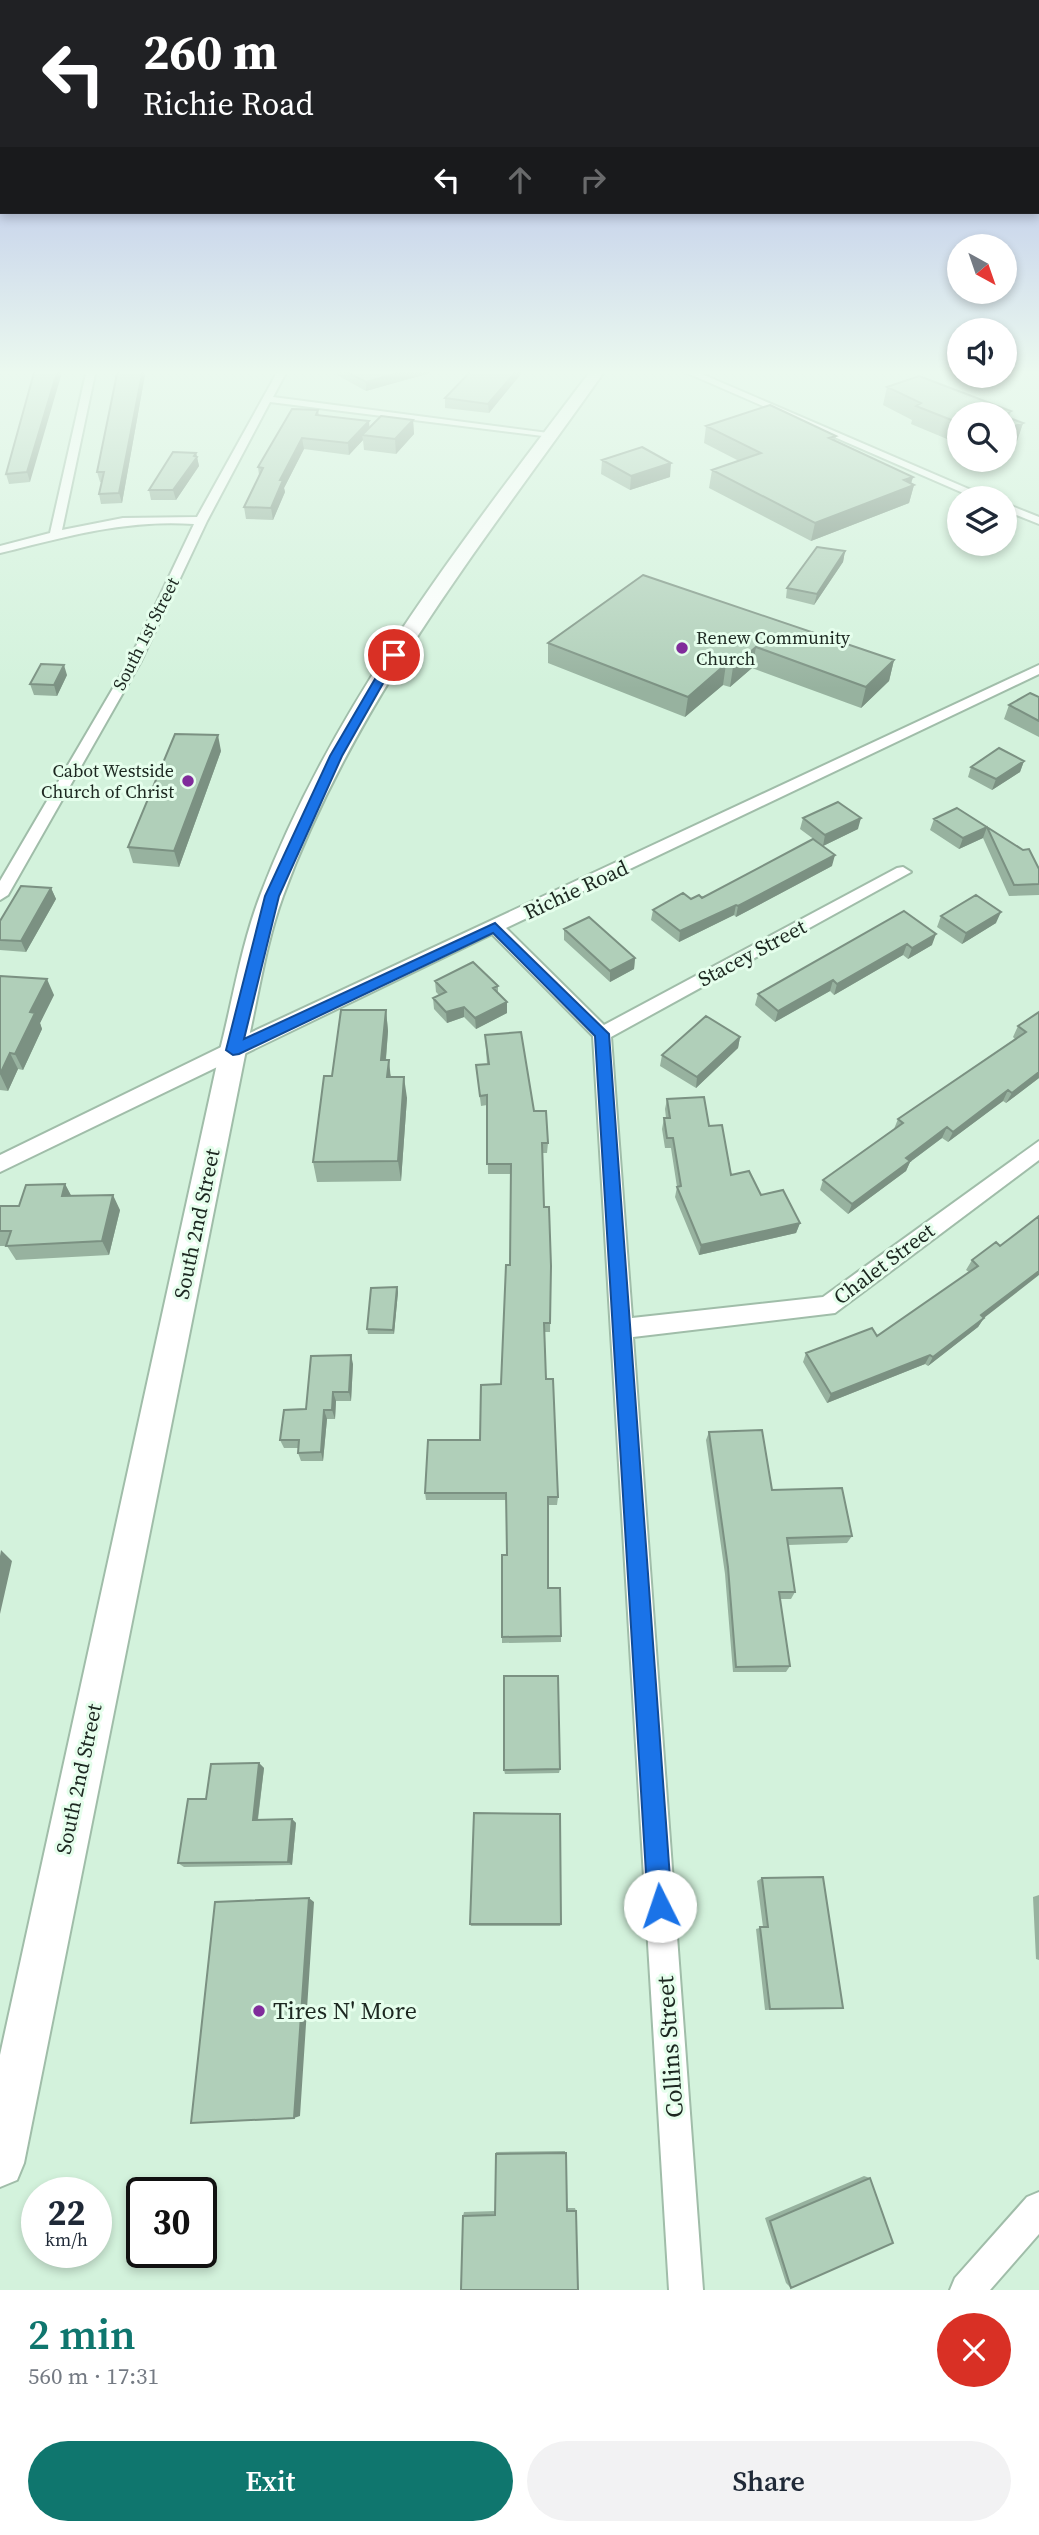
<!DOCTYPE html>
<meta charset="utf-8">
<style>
body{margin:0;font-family:"Source Serif 4",serif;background:#f2f2f3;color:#1f2937;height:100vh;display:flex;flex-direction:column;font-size:26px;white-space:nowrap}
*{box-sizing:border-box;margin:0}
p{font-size:23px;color:#747a83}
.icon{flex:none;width:38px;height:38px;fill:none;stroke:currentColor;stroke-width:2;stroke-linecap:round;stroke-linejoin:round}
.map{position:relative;height:2290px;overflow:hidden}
.drawer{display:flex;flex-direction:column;background:#fff;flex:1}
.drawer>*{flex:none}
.top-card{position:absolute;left:0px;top:0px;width:1040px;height:214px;box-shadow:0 4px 10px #0003;background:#202124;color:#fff;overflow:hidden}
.needle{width:46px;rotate:140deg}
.buttons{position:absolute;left:947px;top:234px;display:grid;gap:14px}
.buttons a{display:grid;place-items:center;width:70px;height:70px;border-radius:50%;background:#fff;box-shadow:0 4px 10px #0003;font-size:35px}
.speed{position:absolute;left:21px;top:2177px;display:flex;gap:14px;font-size:35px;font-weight:700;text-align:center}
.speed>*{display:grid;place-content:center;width:91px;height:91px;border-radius:50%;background:#fff;box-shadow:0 4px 10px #0003;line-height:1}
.speed small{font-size:18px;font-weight:400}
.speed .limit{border:4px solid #111;border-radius:10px;background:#fff;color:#111}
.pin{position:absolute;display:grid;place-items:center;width:60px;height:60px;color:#fff;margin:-30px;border:4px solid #fff;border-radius:50%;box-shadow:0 2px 7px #0007}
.me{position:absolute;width:77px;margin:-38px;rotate:356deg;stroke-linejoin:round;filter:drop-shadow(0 0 5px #0008)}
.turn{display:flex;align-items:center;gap:24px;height:147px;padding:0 28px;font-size:32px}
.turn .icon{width:91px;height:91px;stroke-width:2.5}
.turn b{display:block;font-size:49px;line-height:60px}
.lanes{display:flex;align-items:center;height:66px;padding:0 28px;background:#0003;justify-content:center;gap:35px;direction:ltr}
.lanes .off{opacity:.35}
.round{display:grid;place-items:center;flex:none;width:74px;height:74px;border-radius:37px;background:#f2f2f3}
.headline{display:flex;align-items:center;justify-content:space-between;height:119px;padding:0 28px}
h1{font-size:42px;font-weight:600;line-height:52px;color:#0f766e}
.button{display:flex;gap:14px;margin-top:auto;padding:14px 28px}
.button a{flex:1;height:80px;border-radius:42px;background:#0f766e;color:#fff;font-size:28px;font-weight:600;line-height:80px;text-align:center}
.button a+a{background:#f2f2f3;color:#1f2937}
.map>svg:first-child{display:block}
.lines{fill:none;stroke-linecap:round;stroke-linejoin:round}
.minor-casing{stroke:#a0bda9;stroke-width:4}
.secondary-casing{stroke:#a0bda9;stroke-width:4}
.minor{fill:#fff;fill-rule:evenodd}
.secondary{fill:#fff;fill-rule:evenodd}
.wall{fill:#97b29f}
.shaded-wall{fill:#7b9182}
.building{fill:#b0cfb9;stroke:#7b9182;stroke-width:2}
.route{fill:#1a73e8;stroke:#114b97;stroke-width:2}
.poi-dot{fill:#802c9b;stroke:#e5feec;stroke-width:2.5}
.labels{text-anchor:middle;stroke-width:6;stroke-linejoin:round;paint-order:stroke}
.far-street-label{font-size:18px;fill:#1c2720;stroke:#e5feec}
.far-poi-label{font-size:18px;fill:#1c2720;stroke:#e5feec;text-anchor:start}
.street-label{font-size:21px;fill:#1c2720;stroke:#e5feec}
.near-poi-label{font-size:24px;fill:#1c2720;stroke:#e5feec;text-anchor:start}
.near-street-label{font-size:24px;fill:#1c2720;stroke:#e5feec}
</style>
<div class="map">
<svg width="1039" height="2290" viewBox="0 0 1039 2290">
<rect width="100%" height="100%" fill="#d3f2dc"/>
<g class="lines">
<defs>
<path id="minor" d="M87,369H96L62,530L123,518L197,517L279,369H288L273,397L556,434L551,437L270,402L207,521L141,661L8,895L0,900V881L129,661L194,524C126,519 65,537 0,553V546L50,533Z
M678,369H690L992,499H977Z
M1004,503L1039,517V524L1004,510Z
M1039,665V674L506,928L604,1025L897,868L903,867L911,872L611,1037L632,1318L823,1297L1039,1141V1160L835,1313L633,1337L703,2290H669L593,1036L492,934L0,1172V1155L252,1032Z
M1039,2192V2234L990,2290H950L955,2278L1027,2197Z"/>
<path id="secondary" d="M592,369H606C487,538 355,699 283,896C265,945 258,999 246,1050L24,2163L17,2180L0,2187V2055L220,1050C233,999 241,946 260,896C334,701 468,534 592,369Z"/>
</defs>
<use href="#minor" class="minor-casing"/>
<use href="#secondary" class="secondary-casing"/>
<use href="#minor" class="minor"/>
<use href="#secondary" class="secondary"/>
</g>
<path class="wall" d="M35,369L30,482L9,484L6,474Z
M118,369H146L122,503L101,504L99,494L102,482H100L97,472Z
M336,369H444L366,391L337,375Z
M525,369L489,413L445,408V398Z
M887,387L1011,411L1009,417L1023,423L1017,441L1004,446V415H959V444L911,424L912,420L883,405Z
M318,410L319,415L369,421V428L413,420L414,434L396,454L364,450L363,440L349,455L304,449L284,488L285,492L273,520L246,519L244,507L259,475L258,467Z
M706,426L836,436L835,441L913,477L911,484L914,485L909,503L811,541L709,488L712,470L739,461L704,443Z
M196,453L199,466L176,500H151L149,490Z
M602,460L670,477L630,490L601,474Z
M845,551L843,562L814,605L786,598L787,588Z
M643,575L894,660L889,681L861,708L752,668L730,687L723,685L685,717L548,663V643Z
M67,675L57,696L34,695L30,684Z
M1039,697V737L1004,719L1009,705Z
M221,751L179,867L133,863L128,847Z
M1024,761L1020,772L992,790L968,777L971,767Z
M957,808L1023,850L1039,869V895L1009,896L983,838L959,849L930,830L934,819Z
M803,818L858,829L823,846L800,829Z
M832,866L736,917L734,915L679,942L651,920L653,910L691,899Z
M51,888L56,899L26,952L0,950V921Z
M904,911L932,945L908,959L903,955L834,995L830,991L775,1022L755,1005L758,994Z
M941,916L996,923L962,944L937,927Z
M564,929L635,958L634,969L610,982L564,940Z
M0,976L54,995L40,1023L42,1029L23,1070L18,1069L8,1091L0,1090Z
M435,981L498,986V993L507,1002V1013L476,1029L464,1017L447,1023L434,1009L433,998L439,995L436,992Z
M386,1010L388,1031L386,1060L391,1077L407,1098L401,1181L317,1182L313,1162L332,1076Z
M1039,1012V1078L1006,1103L1003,1101L948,1142L942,1138L910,1162L906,1171L848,1214L820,1190L823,1180L894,1129L898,1119L1015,1039L1013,1037L1018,1026Z
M485,1035L534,1111L548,1143L547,1153H543L544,1207L551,1266L550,1332H544L546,1379L558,1497L557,1505H548V1588L561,1636V1642L502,1643V1555H507L506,1500H426L425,1493L480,1440L501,1384L510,1265L511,1174H488L487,1105L481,1106L476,1065L487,1064Z
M740,1037L738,1048L696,1088L660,1066L662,1055Z
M667,1099L709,1126L731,1175L800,1223L796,1233L699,1255L675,1197L677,1187L671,1148H665L662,1129L664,1118H666L665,1109Z
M65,1184L71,1196L120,1210L109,1255L16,1260L7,1246H0V1206H19Z
M996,1242L984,1318L978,1327L928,1366L925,1364L827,1403L803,1362L806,1353L877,1336L969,1272L966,1270L972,1260Z
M397,1287L398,1292L394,1334H368L367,1329Z
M353,1364L351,1401H336L335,1419H327L323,1461H301L298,1453V1448H284L280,1440L306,1409Z
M709,1432L772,1490L852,1536L847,1543L788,1545L795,1592L791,1599H780L790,1666L786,1672H733L725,1574L706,1440Z
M259,1763L264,1768L258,1820L292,1819L296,1823L292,1865L184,1867L178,1863Z
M560,1769L559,1773L505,1774L504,1770Z
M762,1878L843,2008L765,2010L756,1929L763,1927L757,1881Z
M1039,1895V1960L1036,1959L1033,1897Z
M470,1924H561L560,1926H471Z
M565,2151L567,2208H575L576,2211L463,2216L464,2212L495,2211L496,2152Z
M864,2176L870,2178L791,2288L786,2283L765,2218Z"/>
<path class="shaded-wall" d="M58,369H63L30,482L27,472Z
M143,369H146L122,503L119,493Z
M412,369H444L366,391V382Z
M518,369H525L489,413L488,404Z
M413,420L414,434L396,454L395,439Z
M369,421L370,433L362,435L363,440L349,455L348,443Z
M1023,423L1017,441L1004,446V430Z
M302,438L304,449L284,488L285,492L273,520L271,508L280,480Z
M196,453L199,466L176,500L173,490Z
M671,463L670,477L630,490L631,476Z
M913,477L910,486L914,485L909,503L811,541L815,523Z
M845,551L843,562L814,605L817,594Z
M756,647L752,668L730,687L733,667Z
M894,660L889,681L861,708L866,687Z
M726,664L723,685L685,717L688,697Z
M64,665L67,675L57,696L54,685Z
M218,735L221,751L179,867L174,851Z
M1024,761L1020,772L992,790L996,779Z
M861,818L858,829L823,846L825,835Z
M987,827L983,838L959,849L963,838Z
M835,855L832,866L736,917L738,906Z
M51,888L56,899L26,952L21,941Z
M736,905L734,915L679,942L680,931Z
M1001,912L996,923L962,944L966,933Z
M936,934L932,945L908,959L912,948Z
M907,944L903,955L834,995L837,984Z
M635,958L634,969L610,982V971Z
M47,979L54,995L40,1023L42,1029L23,1070L15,1054L30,1012Z
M833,980L830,991L775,1022L778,1011Z
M507,1002V1013L476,1029L475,1018Z
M464,1007V1017L447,1023L446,1012Z
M386,1010L388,1031L384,1081L381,1060Z
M740,1037L738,1048L696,1088L697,1077Z
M10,1053L18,1069L8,1091L0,1074Z
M389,1060L391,1080L387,1077Z
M1039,1072V1078L1006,1103L1012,1093Z
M404,1077L407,1098L401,1181L398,1161Z
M1008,1090L1003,1101L948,1142L953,1132Z
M947,1127L942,1138L910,1162L906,1171L848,1214L852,1204L906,1158Z
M65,1184L73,1199L62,1196Z
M113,1195L120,1210L109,1255L102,1241Z
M800,1223L796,1233L699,1255L701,1245Z
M1039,1271V1275L975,1325L981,1315Z
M397,1287L398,1292L394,1334L393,1330Z
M984,1318L978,1327L928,1366L933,1357Z
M351,1355L353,1364L351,1401L349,1392Z
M930,1355L925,1364L827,1403L831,1394Z
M333,1392L336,1401L335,1419L332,1410Z
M324,1410L327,1419L323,1461L321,1452Z
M1,1550L12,1561L0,1614V1556Z
M259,1763L264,1768L257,1824L253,1820Z
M292,1819L296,1823L292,1865L288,1862Z
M309,1898L314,1902L300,2116L294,2118Z"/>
<path class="building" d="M35,369H58L27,472L6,474Z
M118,369H143L119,493L99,494L104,472H97Z
M341,369H412L366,382Z
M473,369H518L488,404L445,398Z
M919,376L1011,411L1002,415H959V423L916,406L921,403L887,387Z
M770,405L836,436L829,438L913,477L904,480L914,485L815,523L712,470L761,453L706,426Z
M292,409L318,410L316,415L369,421L348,443L302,438L280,480H283L271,508L244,507L263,468L258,467Z
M381,416L413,420L395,439L362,435Z
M1004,416L1023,423L1004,430Z
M642,447L671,463L631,476L602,460Z
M173,452L196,453L194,456L197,457L173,490H149Z
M817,547L845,551L817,594L787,588Z
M643,575L894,660L866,687L756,647L733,667L726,664L688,697L548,643Z
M41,664L64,665L54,685L30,684Z
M1030,693L1039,697V721L1009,705Z
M175,734L218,735L174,851L128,847Z
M999,748L1024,761L996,779L971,767Z
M838,802L861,818L825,835L803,818Z
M957,808L1023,850L1029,849L1039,869V884L1014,885L987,827L963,838L934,819Z
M813,839L835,855L738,906L736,905L680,931L653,910L683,893L691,899L699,895L702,898Z
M21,886L51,888L21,941L0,940V921Z
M976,895L1001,912L966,933L941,916Z
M904,911L936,934L912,948L907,944L837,984L833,980L778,1011L758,994Z
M589,917L635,958L610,971L564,929Z
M473,962L498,986L493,988L507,1002L475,1018L464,1007L446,1012L433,998L446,992L435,981Z
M0,976L47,979L30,1012L35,1013L15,1054L10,1053L0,1074Z
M341,1010H386L381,1060H389L387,1077H404L398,1161L313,1162L324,1076H332Z
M1039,1012V1072L1012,1093L1008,1090L953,1132L947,1127L906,1158L910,1161L852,1204L823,1180L903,1123L898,1119L1026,1032L1018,1026Z
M706,1016L740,1037L697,1077L662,1055Z
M521,1032L534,1111H546L548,1143H542L544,1207H549L551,1266L550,1323H544L546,1379H553L558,1497H548V1588H560L561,1636L502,1637V1555H507L506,1493H425L428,1440H480L481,1385L501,1384L506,1265H510L511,1164H487V1095L480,1096L476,1065L489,1064L485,1035Z
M704,1097L709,1126L722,1125L731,1175L749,1171L761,1195L783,1190L800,1223L701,1245L677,1187L681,1186L673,1138H667L664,1118H670L667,1099Z
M65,1184L62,1196L113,1195L102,1241L6,1246L11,1231H0V1206H19L26,1185Z
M1039,1216V1271L981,1315L984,1318L933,1357L930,1355L831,1394L806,1353L872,1328L877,1336L978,1266L972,1260L996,1242L1000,1246Z
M397,1287L393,1330L367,1329L371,1288Z
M351,1355L349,1392H333L332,1410H324L321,1452L298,1453L299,1440H280L284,1410L306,1409L311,1356Z
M762,1430L772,1490L842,1488L852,1536L787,1538L795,1592H779L790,1666L736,1667L728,1567L709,1432Z
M504,1676H558L560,1769L504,1770Z
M259,1763L253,1820L292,1819L288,1862L178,1863L188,1799H206L211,1764Z
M474,1813L560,1814L561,1924H470Z
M823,1877L843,2008L770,2009L760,1927H768L762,1878Z
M309,1898L294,2118L191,2123L215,1902Z
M566,2153L567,2211H576L578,2290H461L463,2216L495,2215L496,2154Z
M870,2178L893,2243L791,2288L770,2221Z"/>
<linearGradient id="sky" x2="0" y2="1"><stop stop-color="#9ea8e7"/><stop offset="0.54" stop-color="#ebf9ef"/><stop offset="1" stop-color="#ebf9ef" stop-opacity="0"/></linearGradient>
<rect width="1039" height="689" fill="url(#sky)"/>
<path class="route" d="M394,652L399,655L342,756L279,896L244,1039L495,923L609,1034L672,1906L669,1914L660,1918L652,1914L648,1906L595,1036L493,933L239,1054L233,1055L226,1050L265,896L330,756L389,655Z"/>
<g class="poi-dot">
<circle cx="682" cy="648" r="7"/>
<circle cx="188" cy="781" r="7"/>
<circle cx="259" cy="2011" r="7"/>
</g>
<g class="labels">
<g class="far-street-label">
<text transform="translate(146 634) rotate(-63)" y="6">South 1st Street</text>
</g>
<g class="far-poi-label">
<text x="696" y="644">Renew Community<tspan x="696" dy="21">Church</tspan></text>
<text x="174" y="777" text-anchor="end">Cabot Westside<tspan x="174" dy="21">Church of Christ</tspan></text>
</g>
<g class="street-label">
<text transform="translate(576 890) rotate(-25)" y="7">Richie Road</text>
<text transform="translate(752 953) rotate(-28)" y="7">Stacey Street</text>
<text transform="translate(197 1224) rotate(-78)" y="7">South 2nd Street</text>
<text transform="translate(884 1264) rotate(-37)" y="7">Chalet Street</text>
<text transform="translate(79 1779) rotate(-78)" y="7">South 2nd Street</text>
</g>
<g class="near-poi-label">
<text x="273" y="2019">Tires N' More</text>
</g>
<g class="near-street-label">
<text transform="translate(670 2047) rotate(-94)" y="8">Collins Street</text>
</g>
</g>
</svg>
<div class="buttons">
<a><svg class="needle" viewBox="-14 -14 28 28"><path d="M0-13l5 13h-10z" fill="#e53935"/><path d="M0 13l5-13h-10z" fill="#747a83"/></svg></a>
<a><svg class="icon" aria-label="sound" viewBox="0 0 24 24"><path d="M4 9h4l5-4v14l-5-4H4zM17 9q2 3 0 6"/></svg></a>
<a><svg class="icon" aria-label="search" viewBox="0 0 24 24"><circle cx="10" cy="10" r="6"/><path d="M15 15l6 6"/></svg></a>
<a><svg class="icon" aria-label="layers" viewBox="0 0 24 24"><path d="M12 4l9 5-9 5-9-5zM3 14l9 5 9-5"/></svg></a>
</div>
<div class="speed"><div>22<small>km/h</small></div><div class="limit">30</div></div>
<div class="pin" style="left:394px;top:655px;background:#d93025"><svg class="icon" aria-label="arrive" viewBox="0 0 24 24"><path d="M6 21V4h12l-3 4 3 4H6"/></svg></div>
<svg class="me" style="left:660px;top:1906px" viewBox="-20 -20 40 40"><circle r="19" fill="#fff"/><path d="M0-13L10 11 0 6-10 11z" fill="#1a73e8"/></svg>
<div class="top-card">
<div class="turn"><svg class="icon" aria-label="left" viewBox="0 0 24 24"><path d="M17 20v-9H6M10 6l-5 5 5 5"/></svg><div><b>260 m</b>Richie Road</div></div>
<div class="lanes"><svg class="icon" aria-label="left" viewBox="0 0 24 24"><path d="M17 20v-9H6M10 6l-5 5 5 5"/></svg><svg class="icon off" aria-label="ahead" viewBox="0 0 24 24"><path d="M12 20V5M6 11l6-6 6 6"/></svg><svg class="icon off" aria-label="right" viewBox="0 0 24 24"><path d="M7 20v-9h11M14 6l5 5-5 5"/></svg></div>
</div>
</div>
<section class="drawer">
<div class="headline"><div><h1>2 min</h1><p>560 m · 17:31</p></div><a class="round" style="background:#d93025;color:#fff"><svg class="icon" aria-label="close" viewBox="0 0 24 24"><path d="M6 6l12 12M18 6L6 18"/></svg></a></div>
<div class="button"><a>Exit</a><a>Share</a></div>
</section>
